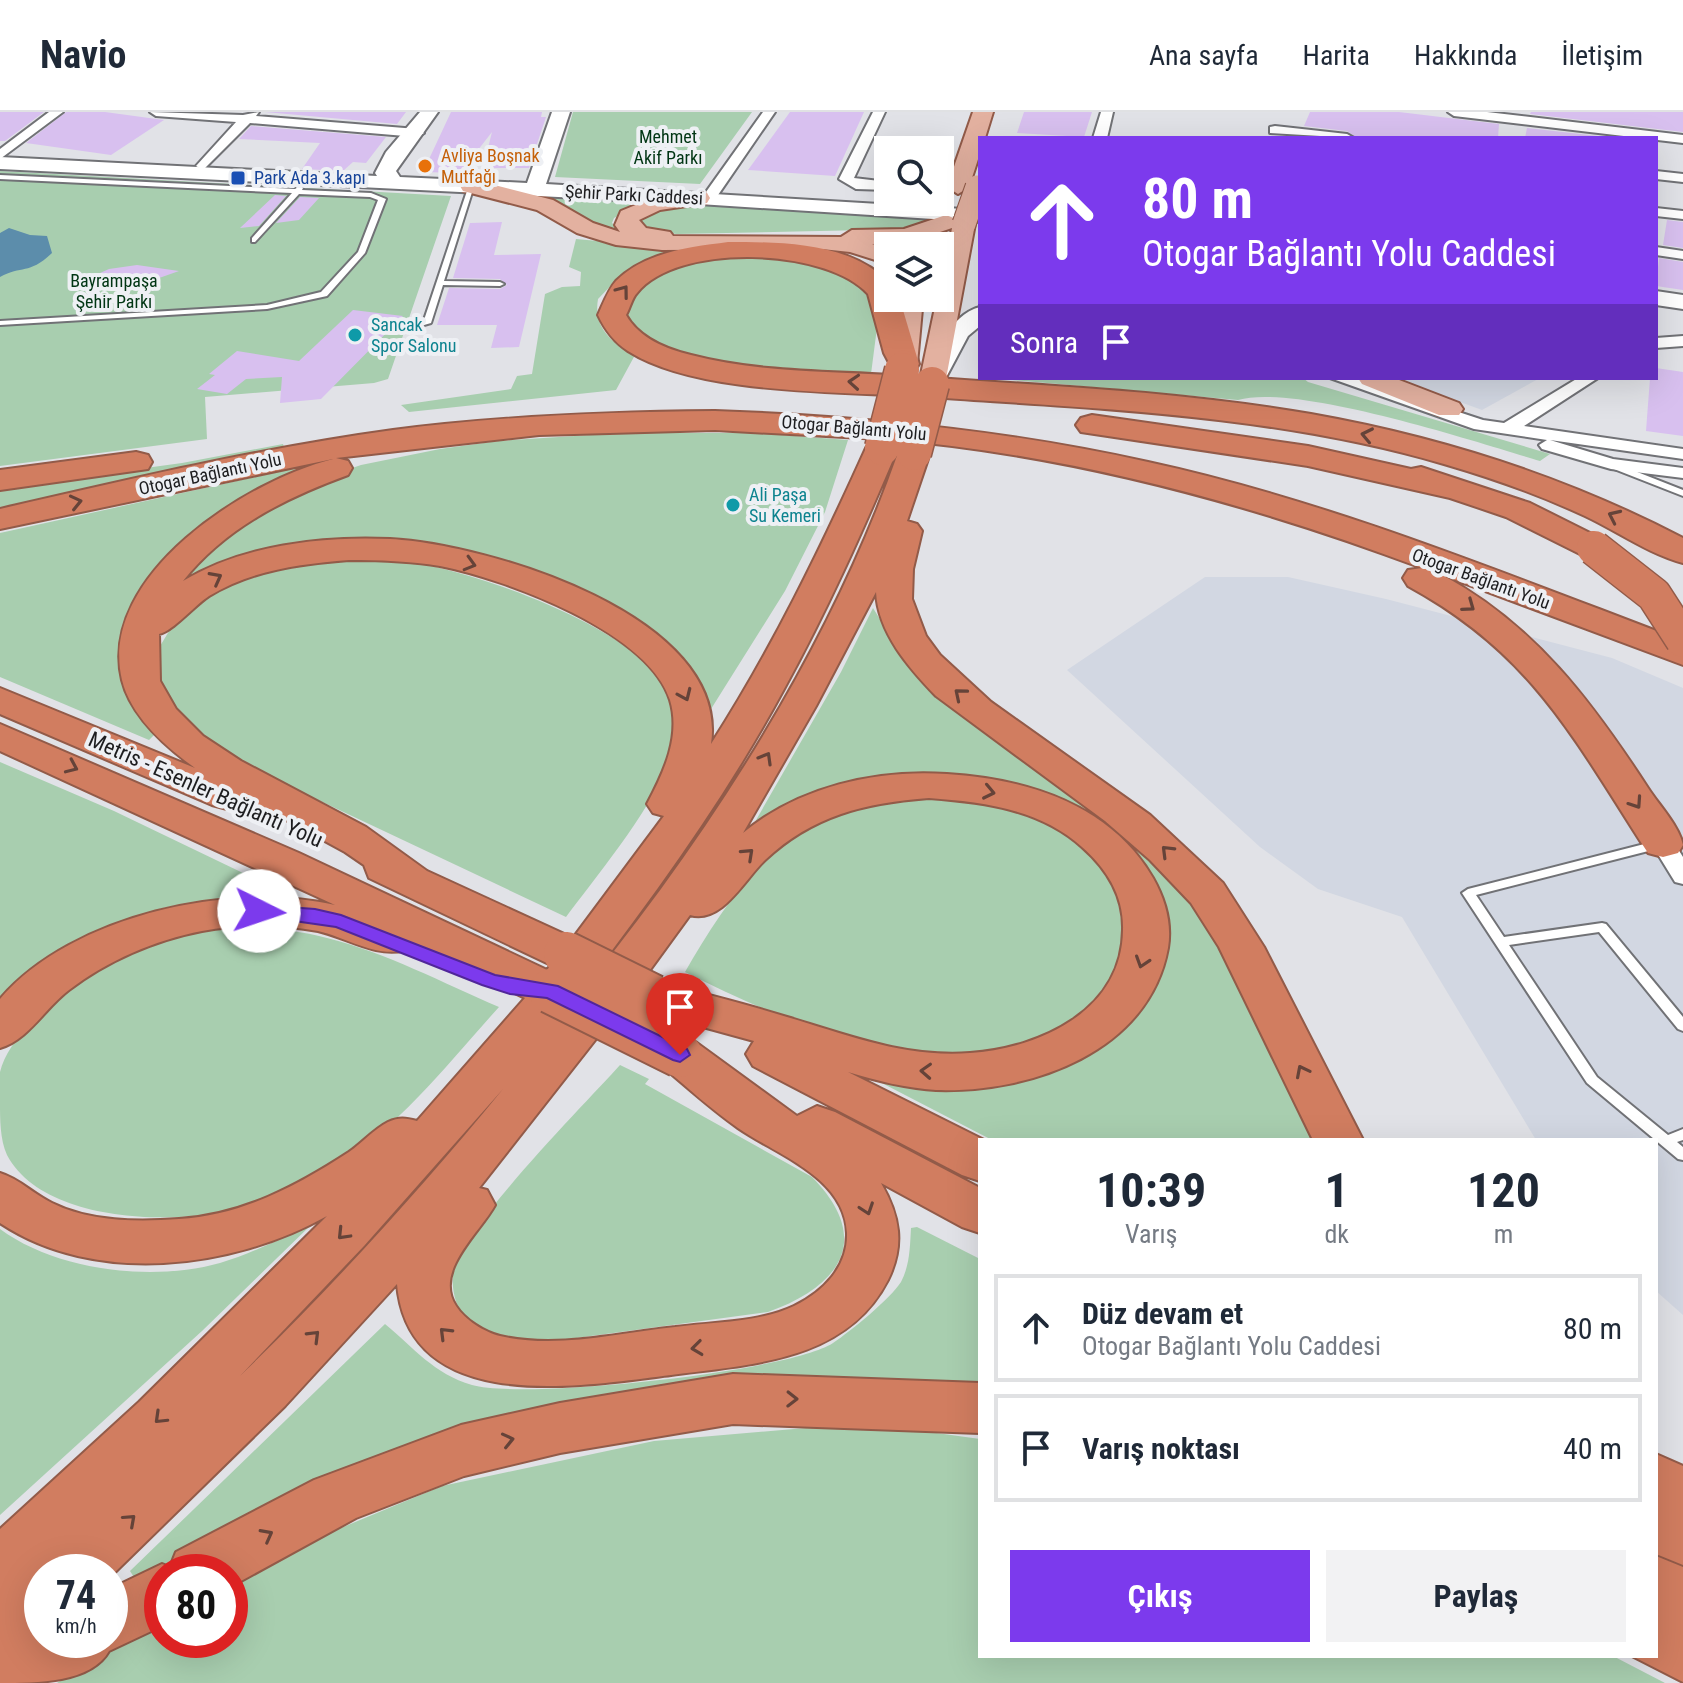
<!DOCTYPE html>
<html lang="tr">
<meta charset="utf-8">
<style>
body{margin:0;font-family:"Roboto Condensed",sans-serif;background:#f2f2f3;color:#1f2937;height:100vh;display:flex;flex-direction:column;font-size:30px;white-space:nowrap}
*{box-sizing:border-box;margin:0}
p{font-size:26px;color:#747a83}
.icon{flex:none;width:44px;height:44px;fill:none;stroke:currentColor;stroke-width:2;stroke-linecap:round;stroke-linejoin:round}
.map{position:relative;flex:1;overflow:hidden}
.sheet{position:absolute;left:978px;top:1026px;width:680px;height:520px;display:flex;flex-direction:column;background:#fff;border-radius:0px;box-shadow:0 8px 32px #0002}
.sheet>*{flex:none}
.top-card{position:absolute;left:978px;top:24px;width:680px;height:244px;border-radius:0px;box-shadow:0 8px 32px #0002;background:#7c3aed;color:#fff;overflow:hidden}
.buttons{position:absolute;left:874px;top:24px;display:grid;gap:16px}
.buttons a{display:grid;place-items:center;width:80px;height:80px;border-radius:0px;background:#fff;box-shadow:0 8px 32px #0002;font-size:40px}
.speed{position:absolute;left:24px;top:1442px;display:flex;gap:16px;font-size:40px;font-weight:700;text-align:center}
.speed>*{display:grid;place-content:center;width:104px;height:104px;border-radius:50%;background:#fff;box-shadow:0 8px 32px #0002;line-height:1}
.speed small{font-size:20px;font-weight:400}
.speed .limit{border:12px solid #d22;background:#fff;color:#111}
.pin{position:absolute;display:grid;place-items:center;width:68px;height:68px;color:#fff;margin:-82px -34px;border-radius:50% 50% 50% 0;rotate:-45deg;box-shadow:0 0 8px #0007}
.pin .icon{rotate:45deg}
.me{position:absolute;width:88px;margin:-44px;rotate:94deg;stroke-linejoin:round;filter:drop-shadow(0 0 6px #0008)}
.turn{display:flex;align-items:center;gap:28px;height:168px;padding:0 32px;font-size:36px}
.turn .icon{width:104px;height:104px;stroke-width:2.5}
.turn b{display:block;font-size:56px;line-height:68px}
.then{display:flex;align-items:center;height:76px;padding:0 32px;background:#0003;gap:16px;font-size:30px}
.eta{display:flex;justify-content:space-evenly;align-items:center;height:136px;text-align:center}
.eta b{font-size:48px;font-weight:700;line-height:56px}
.action{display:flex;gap:16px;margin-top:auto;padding:16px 32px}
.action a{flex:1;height:92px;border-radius:0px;background:#7c3aed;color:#fff;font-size:32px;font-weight:700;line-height:92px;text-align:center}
.action a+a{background:#f2f2f3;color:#1f2937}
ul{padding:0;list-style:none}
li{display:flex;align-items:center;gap:24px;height:108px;margin:0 16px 12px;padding:0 16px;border:4px solid #e0e1e3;border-radius:0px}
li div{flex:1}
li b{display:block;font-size:30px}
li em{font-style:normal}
header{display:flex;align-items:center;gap:48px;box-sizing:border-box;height:112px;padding:0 40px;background:#fff;border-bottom:2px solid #e0e1e3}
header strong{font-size:38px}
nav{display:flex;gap:44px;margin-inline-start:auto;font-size:28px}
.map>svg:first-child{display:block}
.built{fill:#d2d7e2}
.green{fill:#a8ceaf}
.water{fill:#5c8dab}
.building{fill:#d8c0ef}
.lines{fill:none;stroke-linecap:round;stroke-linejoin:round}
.lane-casing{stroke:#717276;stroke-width:4}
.street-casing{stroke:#717276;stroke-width:4}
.secondary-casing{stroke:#717276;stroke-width:4}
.primary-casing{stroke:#925b49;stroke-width:4}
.highway-casing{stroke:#925b49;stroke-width:4}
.lane{fill:#fff;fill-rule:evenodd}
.street{fill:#fff;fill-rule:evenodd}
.secondary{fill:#fff;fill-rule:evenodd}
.primary{fill:#e3b1a0;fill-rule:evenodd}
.highway{fill:#d17d60;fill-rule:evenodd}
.primary-bridge-casing{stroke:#925b49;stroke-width:25;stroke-linecap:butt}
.highway-bridge-far2-casing{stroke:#925b49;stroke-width:29;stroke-linecap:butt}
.highway-bridge-far1-casing{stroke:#925b49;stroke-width:37;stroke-linecap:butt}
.highway-bridge-casing{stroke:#925b49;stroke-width:48;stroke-linecap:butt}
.primary-bridge{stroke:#e3b1a0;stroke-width:23}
.highway-bridge-far2{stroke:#d17d60;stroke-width:27}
.highway-bridge-far1{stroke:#d17d60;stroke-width:34}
.highway-bridge{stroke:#d17d60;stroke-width:44}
.oneway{stroke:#654339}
.route{fill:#7c3aed;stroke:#51269a;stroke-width:2}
.food-dot{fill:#e8710a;stroke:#eef0f4;stroke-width:3}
.transit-dot{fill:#1a4fb4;stroke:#eef0f4;stroke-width:3}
.culture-dot{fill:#0f9aa8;stroke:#eef0f4;stroke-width:3}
.labels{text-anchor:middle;stroke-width:8;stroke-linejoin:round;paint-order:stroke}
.far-park-label{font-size:18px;fill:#003513;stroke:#eef0f4}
.far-food-label{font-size:18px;fill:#c56008;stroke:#eef0f4;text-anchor:start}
.far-transit-label{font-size:18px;fill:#164399;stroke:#eef0f4;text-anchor:start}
.far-street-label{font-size:18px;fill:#1d1d1f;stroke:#eef0f4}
.far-culture-label{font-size:18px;fill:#0d838f;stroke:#eef0f4;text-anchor:start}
.street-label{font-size:22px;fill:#1d1d1f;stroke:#eef0f4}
</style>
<header>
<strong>Navio</strong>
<nav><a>Ana sayfa</a><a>Harita</a><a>Hakkında</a><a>İletişim</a></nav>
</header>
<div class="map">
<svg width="1683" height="1571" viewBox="0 0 1683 1571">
<rect width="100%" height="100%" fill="#e1e2e7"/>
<path class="built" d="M1395,266H1540L1482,298Z
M1205,465H1288L1386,487L1612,546L1683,576V1203L1656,1179V1028H1536L1402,805L1318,777L1260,735L1067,558Z"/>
<path class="green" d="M573,0H752L700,72L555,65Z
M0,59L451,84L388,267L374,271L205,285L207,327L0,354Z
M538,85L637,89L639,92L614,106L612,111L623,121C591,114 568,94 538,85Z
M681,92L934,106L912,117L677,122C662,121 647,121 638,108L646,101Z
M576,127L663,135L673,142L621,163L598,187C593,216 612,231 635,243L616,278L409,300L401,293L511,277L517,264L532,262L545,182L562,175L580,174L581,160L569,155Z
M735,143L806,147L866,175L879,200L871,262C799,259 677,265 626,206V186C654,155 696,150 735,143Z
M990,266H1303L1308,270L1550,342L1540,349C1476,330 1296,271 1238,288Z
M622,321H754L848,328L825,400L785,479L711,597L696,566L678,544L619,497L573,475L389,429L172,479L231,415L329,364L361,353L440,337L498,329Z
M283,332L285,338L0,401V376L182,351Z
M332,348L156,463L158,619L149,628L0,565V421Z
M318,445C342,446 367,445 391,447C461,454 597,503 648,553C667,573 678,597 676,624C672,674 597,763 566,805L246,654L188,618L155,566L154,544L177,506L201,487L243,463Z
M873,496L901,541L1113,711L1183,777L1220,831L1313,1028H992L876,968L942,972L1107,927L1142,895L1157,862L1120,734L916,662C841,664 807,678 748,722L841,560Z
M0,650L114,699L268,773C250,786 179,789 150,800C94,820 48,858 0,893Z
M910,680C940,684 978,683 1006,693C1071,715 1149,774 1119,851C1110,874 1091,897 1070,911C1026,940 945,951 893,943C876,940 858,932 841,926C787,908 736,886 685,860C720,799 766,729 832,699C855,689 885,686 910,680Z
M223,815C258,816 293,817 327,826C387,841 443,871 499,895C450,949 398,1017 334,1054C311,1068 283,1082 258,1091C192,1115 45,1115 7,1043C0,1028 0,1007 0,990C0,980 0,969 0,960C4,943 17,926 28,913C80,854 148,830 223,815Z
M620,953L649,967L645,972L812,1065C873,1127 841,1174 768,1200L532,1232C514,1229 490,1228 474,1216C458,1205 451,1180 453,1162C458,1119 586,991 620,953Z
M311,1113L202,1219L0,1403V1117C57,1159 153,1170 220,1151C251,1142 281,1126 311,1113Z
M917,1115L980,1147V1279L837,1267L203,1431L137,1470L130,1459L385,1212C414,1236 434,1262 472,1273C524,1288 789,1260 833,1231C851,1219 890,1187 901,1170C910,1153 910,1134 911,1116Z
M864,1311L980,1327V1544H1613L1665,1571H57L162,1501V1528H230V1462L442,1374L654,1329Z"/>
<path class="water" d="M9,116L30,123L47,124L52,141C29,163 22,153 0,165V121Z"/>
<path class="building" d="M0,0H44L5,29H0Z
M66,0H105L164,8L111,43L26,31Z
M265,0H406L397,12Z
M451,0H542L541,5H546L529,56H483L492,20L460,61L423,60Z
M790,0H864L835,64L748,58Z
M1024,0H1092L1084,25L1017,21Z
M1310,0H1399L1499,12L1498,26H1357L1347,19L1304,14Z
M1531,0H1683V20L1530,2Z
M251,14L386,25L366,51L353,50L343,59L302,57L320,31L239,27Z
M1527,16L1615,26H1525Z
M275,83L286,84L259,114L240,116Z
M300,85L319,86L299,108L276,111Z
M1667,108L1683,110V136L1663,133Z
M502,110L494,143L541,142L519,235L491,236L497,213H437L449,176L500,177L507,173L500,167L453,166L470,111Z
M1659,146L1683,150V178L1656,174Z
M137,153L179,159L128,177L69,175L109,157Z
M353,198L403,204L321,287L280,291L282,265L246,267L227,282L197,277L215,263L209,262L237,239L299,249Z
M1656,256L1683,260V324L1646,319L1650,266H1656Z"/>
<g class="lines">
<defs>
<path id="lane" d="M0,63L295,77L300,74L303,76L302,78L371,81L386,87L365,141L327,184L267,197L0,213V209L267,193L321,180L358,140L378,88L370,85L299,82L255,130H252V126L292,81L0,67Z
M469,73L474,74L444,169L500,170L504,172L500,174L443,173L431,211L424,213L423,211Z
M1617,352L1683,378V384L1614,357V353Z
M1660,728L1666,732L1664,735L1476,783L1504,825L1602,811L1606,812L1683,905V919L1678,917L1599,820L1509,833L1597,965L1668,1023L1683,1017V1028L1677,1030L1683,1035V1048L1678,1047L1587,971L1462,781L1468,777Z"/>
<path id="street" d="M49,0H63L0,47V37Z
M150,0L243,3L259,0L256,4L417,17L424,21L417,25L250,11L203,58L196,54L236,10L156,4Z
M763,0H775L718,83H708L706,80Z
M873,0H885L854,66L888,70V78L856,77L839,67Z
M1101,0H1113L1107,26H1093Z
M1448,0H1487L1683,23V31L1454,4Z
M1275,14L1347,22L1354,26L1270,21V15Z
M1656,59L1683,62V70L1656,67Z
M1656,96L1683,99V107L1656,104Z
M1656,135L1683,139V147L1656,143Z
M1683,224V234L1656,236V226Z
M1330,266H1355L1483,308L1504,311L1578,266H1598L1524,314L1683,337V347L1550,328L1613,347L1683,356V366L1611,357L1542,337L1539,333L1547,328L1474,317Z
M1663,723L1671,726L1683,745V772L1675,770L1651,731Z"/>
<path id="secondary" d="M420,0H438L396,59L400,65L527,71L552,0H570L546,72L980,98V110L699,92L0,57V45L377,64L375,61L386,40Z
M1656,179L1683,183V197L1656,193Z
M980,195V214L968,224L942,273H926L922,268C936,242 949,203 980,195Z"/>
<path id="primary" d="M973,0H993L985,26H980V41L969,75L958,82L947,75Z
M471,67L553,88L593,111L620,120L615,113L621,99L655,85L707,81L710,86L707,91L660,98L639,108L646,116L670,120L673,124L841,125L852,118L904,117L946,103L956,107H972L975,112L945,272L941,278H923L919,272L937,186H940L952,116L907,131L872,132L888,137V152L850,140L822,137L662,138L616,133L577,121L537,98L463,79L460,74Z
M899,186H923L917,252L904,260L891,252Z
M1358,266H1394L1459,291L1463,297L1459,303H1439L1362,272Z"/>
<path id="highway" d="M728,130C779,130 851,130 888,170V186L900,188L919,252L915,258H893L884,241L868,182C827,136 678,130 637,181C632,186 630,196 626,203C639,226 666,237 691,243C756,260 824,259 890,263C1030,273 1172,278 1311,302C1441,325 1566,365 1683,426V451C1649,442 1617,419 1585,404C1540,383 1492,366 1444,352C1277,303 1103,297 930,285C847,279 699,284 628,239C614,230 605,218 598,203C603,192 608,178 616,169C645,140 690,135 728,130Z
M715,299C861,304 1005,318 1148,350C1332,390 1508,463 1683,529V553L1442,463C1535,513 1592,590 1648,676C1659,693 1679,714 1683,733L1678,741L1663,745L1648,741C1574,627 1533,542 1408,474L1403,466L1408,458L1422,456C1249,391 1069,342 885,327L893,329L898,336C863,418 827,499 784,577C723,691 645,796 566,899C703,733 827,545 898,341L903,334L914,331L925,334L930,341L907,409L917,412L922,419L913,457L912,487L926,524L940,543L991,590L1150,703L1223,771L1264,835L1363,1028H1313L1219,835L1191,791L1150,748L1105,709L936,584C909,556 878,521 876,480L816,594L743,721C798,675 876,657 947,662C1028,667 1111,693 1153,766C1165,787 1172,812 1168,836C1149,940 1031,981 936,978C906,976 877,969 848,960L984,1028H980V1069L962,1063L753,954L746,942L754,929L637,897L630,885L632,881L479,1076L487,1078L495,1093C480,1121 433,1159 456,1194C465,1208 484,1220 500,1224C557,1237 618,1221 675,1215C713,1210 758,1211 794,1194C823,1180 848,1155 847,1121C845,1065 777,1043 738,1016C712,998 688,976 663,955L656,943L663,931L680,925L697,931L797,1004L817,994L835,1000L980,1076V1121L962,1115L881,1071C900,1104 905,1133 888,1168C846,1250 751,1252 671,1263C582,1274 409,1305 397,1172L285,1294L110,1465V1460H42V1528H110V1477L162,1452L170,1455L176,1440L314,1368L461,1313L560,1291L733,1262L980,1271V1321L733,1312L560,1341L464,1364L356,1406L230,1475V1460H162V1514L109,1539C91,1571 37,1571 0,1571V1417L139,1290L327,1104C232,1157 95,1174 0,1111V1061C20,1067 33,1082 52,1091C90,1110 138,1110 179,1107C242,1103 297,1074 349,1040C362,1031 374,1017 388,1010C399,1005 406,1006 417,1009L525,886L411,830L406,838C376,846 348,826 318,819C280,812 240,812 202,819C155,828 107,849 69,878C45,896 28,928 0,936V887C72,803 231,769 335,793L0,639V612L299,741L547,858L551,853L369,766L364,753L345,740L246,686L242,693L227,697L212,693L0,602V576L195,656C166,635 131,605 122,568C97,463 248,368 333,347L0,417V397C130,367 261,336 393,318C500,304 607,300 715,299ZM715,318L881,327L871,329L866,336C820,438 772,537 711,632C730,504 487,432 390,427C321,424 243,433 183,469C225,416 285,386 348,363L352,356L348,349L336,346L539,323ZM349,448C379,448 410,449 440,454C505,467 648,519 670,588C681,624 664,660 647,692L653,701L664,704L573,826L427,759L366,715L241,649L203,624L176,597L160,569L159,522C173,519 195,493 209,484C252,458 300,452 349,448ZM929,686C983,690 1040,697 1082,735C1107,757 1124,784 1123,818C1122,899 1040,936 970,941C905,946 848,923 787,905C743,891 698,880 653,869L639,873L690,803C722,812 744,768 765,748C813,703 865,691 929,686ZM503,977C421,1077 333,1174 240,1264L364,1134Z
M1092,303L1308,334L1411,357L1421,355L1530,391L1606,429L1611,436L1606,443L1594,446L1582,443L1506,405L1450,386L1308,354L1081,320L1076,313L1081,306Z
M136,340L148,343L152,350L148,357L0,378V358Z
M1656,1342L1683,1354V1453L1656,1442Z
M1656,1444L1683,1455V1570L1632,1544H1656Z"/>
</defs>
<use href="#lane" class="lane-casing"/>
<use href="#street" class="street-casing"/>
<use href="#secondary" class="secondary-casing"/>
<use href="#primary" class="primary-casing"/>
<use href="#highway" class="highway-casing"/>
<use href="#lane" class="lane"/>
<use href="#street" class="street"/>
<use href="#secondary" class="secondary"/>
<use href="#primary" class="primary"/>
<use href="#highway" class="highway"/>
<defs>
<path id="primary-bridge" d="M964,112L977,75"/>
<path id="highway-bridge-far2" d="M902,260L904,252"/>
<path id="highway-bridge-far1" d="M882,336L902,258
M914,341L932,272
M1594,436L1654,483L1683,528"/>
<path id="highway-bridge" d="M566,842L653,885
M551,879L680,943"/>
</defs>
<use href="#primary-bridge" class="primary-bridge-casing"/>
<use href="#highway-bridge-far2" class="highway-bridge-far2-casing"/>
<use href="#highway-bridge-far1" class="highway-bridge-far1-casing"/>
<use href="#highway-bridge" class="highway-bridge-casing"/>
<use href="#primary-bridge" class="primary-bridge"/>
<use href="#highway-bridge-far2" class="highway-bridge-far2"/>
<use href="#highway-bridge-far1" class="highway-bridge-far1"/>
<use href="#highway-bridge" class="highway-bridge"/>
</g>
<defs><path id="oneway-chevron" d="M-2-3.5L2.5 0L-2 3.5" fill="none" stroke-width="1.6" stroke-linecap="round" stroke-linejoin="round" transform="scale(2)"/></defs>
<g class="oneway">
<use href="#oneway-chevron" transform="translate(623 179) rotate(-53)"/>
<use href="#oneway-chevron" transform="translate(854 270) rotate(-176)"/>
<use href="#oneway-chevron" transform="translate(1367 323) rotate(-168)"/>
<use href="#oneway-chevron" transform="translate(76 390) rotate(-13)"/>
<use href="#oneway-chevron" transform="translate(1614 404) rotate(-155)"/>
<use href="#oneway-chevron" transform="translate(470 452) rotate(16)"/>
<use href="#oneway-chevron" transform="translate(216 466) rotate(-28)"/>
<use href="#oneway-chevron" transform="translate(1469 494) rotate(36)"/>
<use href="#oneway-chevron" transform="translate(960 582) rotate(-140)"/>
<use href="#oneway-chevron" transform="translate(685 583) rotate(66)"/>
<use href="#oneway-chevron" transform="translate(766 646) rotate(-60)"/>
<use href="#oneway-chevron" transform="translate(72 655) rotate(24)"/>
<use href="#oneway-chevron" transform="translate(989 680) rotate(12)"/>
<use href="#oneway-chevron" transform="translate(1636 691) rotate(56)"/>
<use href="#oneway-chevron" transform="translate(1167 739) rotate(-135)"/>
<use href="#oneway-chevron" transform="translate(748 742) rotate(-43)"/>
<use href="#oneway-chevron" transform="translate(1142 850) rotate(108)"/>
<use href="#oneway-chevron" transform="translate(926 959) rotate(-177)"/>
<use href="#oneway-chevron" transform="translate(1302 959) rotate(-117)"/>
<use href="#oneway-chevron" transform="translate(867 1097) rotate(71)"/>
<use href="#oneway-chevron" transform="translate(343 1122) rotate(134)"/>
<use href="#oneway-chevron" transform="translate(445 1221) rotate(-135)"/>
<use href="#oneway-chevron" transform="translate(314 1224) rotate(-45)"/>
<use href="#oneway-chevron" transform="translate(697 1236) rotate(173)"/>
<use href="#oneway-chevron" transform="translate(792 1287) rotate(1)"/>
<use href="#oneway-chevron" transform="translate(160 1306) rotate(136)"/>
<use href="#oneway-chevron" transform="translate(508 1328) rotate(-13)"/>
<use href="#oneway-chevron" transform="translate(130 1408) rotate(-42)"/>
<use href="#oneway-chevron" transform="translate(267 1423) rotate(-28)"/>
</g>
<path class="route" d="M259,793L315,797L341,803L495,863L558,874L687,937L690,943L680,950L673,948L547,886L510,882L482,873L336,815L253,803V794Z"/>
<circle class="food-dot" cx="425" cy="54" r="8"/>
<rect class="transit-dot" x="230" y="58" width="16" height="16" rx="4"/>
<g class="culture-dot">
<circle cx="355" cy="223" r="8"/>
<circle cx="733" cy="393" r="8"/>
</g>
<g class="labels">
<g class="far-park-label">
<text x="668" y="31">Mehmet<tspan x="668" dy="21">Akif Parkı</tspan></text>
<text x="114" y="175">Bayrampaşa<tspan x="114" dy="21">Şehir Parkı</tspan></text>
</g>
<g class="far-food-label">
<text x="441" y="50">Avliya Boşnak<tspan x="441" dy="21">Mutfağı</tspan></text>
</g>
<g class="far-transit-label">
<text x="254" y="72">Park Ada 3.kapı</text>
</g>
<g class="far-street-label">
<text transform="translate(634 83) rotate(3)" y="6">Şehir Parkı Caddesi</text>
<text transform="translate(854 316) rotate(5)" y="6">Otogar Bağlantı Yolu</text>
<text transform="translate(210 362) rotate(-12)" y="6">Otogar Bağlantı Yolu</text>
<text transform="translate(1481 467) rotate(20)" y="6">Otogar Bağlantı Yolu</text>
</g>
<g class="far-culture-label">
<text x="371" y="219">Sancak<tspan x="371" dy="21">Spor Salonu</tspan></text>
<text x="749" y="389">Ali Paşa<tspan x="749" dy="21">Su Kemeri</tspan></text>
</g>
<g class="street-label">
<text transform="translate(206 677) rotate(24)" y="8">Metris - Esenler Bağlantı Yolu</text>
</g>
</g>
</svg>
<div class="buttons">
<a><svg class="icon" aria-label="search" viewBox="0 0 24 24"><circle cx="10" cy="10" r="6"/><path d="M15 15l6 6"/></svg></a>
<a><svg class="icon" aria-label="layers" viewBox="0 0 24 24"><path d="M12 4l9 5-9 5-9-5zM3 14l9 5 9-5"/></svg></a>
</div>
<div class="speed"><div>74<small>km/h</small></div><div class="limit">80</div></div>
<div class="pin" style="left:680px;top:943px;background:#d93025"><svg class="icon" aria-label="arrive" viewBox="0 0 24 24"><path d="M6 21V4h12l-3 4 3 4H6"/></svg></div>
<svg class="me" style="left:259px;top:799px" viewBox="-20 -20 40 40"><circle r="19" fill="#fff"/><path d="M0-13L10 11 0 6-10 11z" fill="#7c3aed"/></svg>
<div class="top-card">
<div class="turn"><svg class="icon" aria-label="ahead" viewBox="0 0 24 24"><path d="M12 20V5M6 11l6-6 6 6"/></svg><div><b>80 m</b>Otogar Bağlantı Yolu Caddesi</div></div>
<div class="then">Sonra<svg class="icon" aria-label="arrive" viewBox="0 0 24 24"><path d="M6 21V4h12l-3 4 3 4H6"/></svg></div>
</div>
<section class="sheet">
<div class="eta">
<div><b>10:39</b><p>Varış</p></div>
<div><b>1</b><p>dk</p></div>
<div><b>120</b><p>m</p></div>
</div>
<ul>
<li><svg class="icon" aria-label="ahead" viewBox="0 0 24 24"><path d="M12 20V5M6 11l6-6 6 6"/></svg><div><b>Düz devam et</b><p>Otogar Bağlantı Yolu Caddesi</p></div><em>80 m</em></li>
<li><svg class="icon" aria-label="arrive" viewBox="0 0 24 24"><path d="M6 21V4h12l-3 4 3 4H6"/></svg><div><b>Varış noktası</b></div><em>40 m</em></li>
</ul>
<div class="action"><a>Çıkış</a><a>Paylaş</a></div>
</section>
</div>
